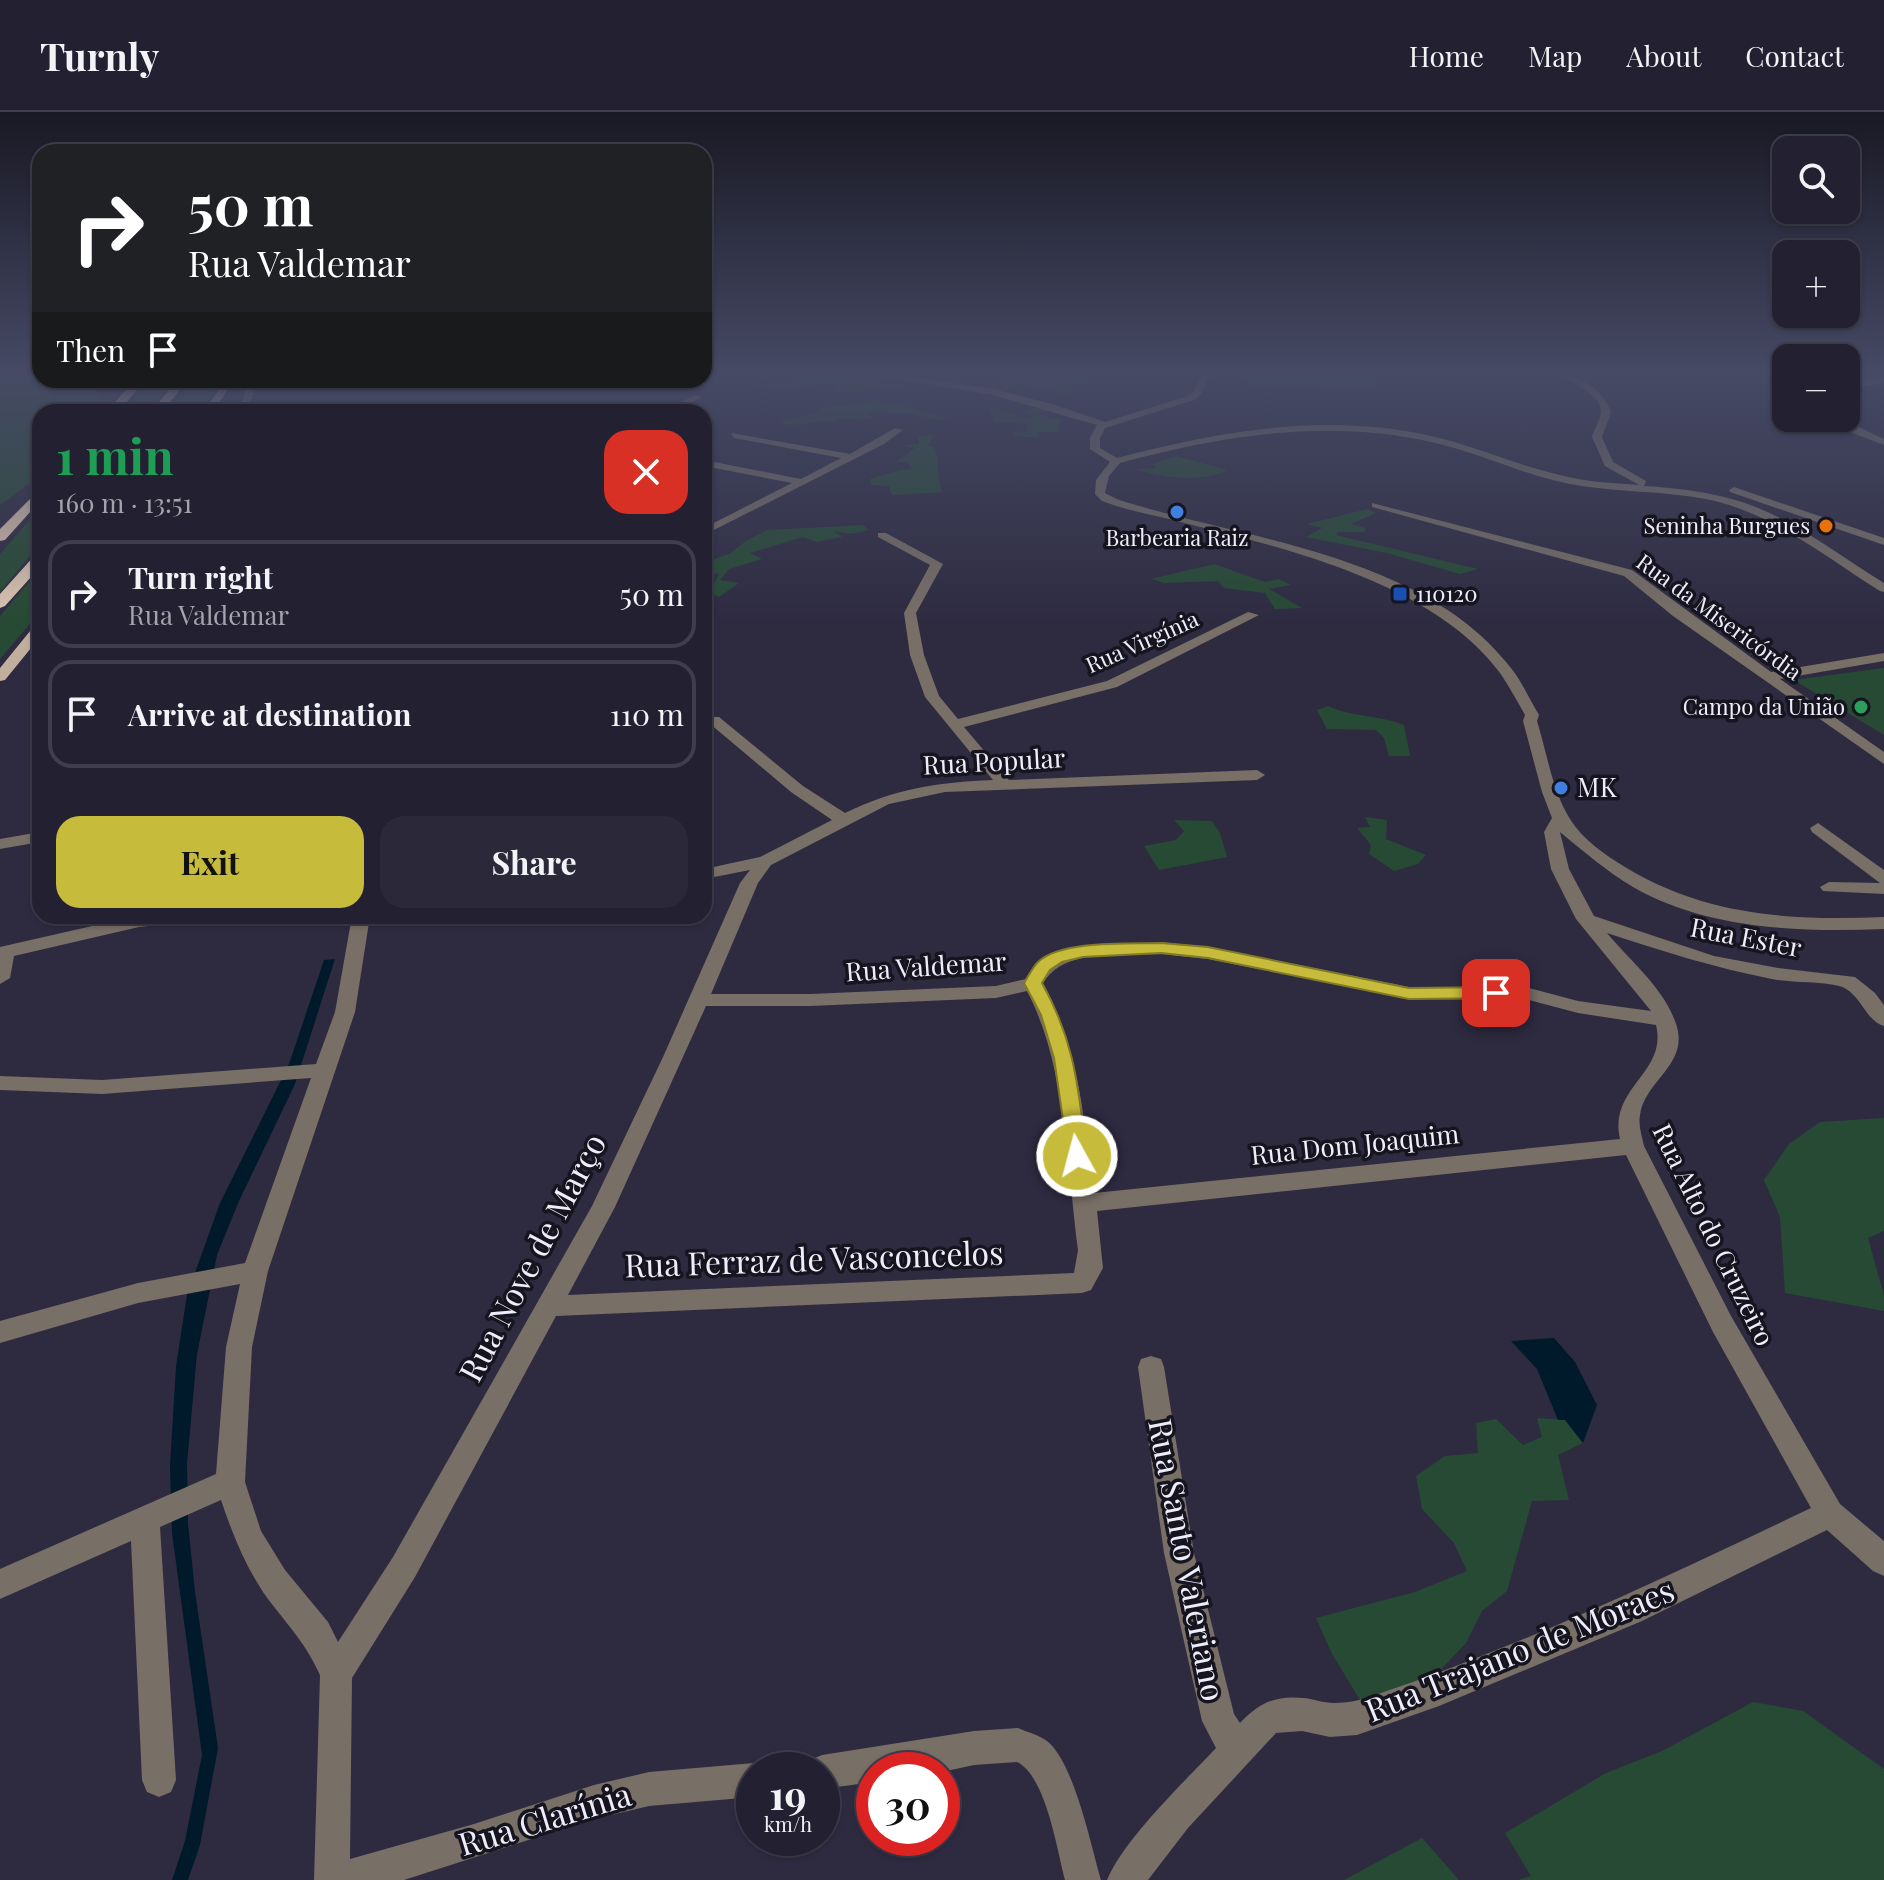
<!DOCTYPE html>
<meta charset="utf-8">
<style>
body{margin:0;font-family:"Playfair Display",serif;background:#2a2839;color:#f1f3f6;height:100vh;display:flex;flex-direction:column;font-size:30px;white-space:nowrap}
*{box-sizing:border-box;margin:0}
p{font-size:26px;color:#a2a3ab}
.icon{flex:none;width:44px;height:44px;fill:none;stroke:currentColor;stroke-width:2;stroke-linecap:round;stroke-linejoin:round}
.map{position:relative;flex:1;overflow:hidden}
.sheet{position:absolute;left:32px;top:292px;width:680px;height:520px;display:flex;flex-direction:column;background:#222031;border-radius:24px;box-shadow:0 2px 6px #0004,0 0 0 2px #3f3e4d}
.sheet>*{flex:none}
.hud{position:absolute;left:32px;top:32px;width:680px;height:244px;border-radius:24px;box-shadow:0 2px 6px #0004,0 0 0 2px #3f3e4d;background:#202124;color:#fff;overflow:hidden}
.fabs{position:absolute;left:1772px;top:24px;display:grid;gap:16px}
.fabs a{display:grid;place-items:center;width:88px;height:88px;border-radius:16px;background:#222031;box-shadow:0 2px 6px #0004,0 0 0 2px #3f3e4d;font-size:40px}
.speed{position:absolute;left:736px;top:1640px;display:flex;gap:16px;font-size:40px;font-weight:700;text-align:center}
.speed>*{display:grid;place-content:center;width:104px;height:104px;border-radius:50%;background:#222031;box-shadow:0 2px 6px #0004,0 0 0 2px #3f3e4d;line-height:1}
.speed small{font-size:20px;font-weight:400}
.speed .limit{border:12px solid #d22;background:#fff;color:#111}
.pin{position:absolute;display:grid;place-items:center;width:68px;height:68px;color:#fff;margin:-34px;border-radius:16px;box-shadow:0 4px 12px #0006}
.me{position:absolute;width:88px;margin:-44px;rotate:353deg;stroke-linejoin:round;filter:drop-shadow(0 0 6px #0008)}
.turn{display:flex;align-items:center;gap:28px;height:168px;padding:0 24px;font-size:36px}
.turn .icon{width:104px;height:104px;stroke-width:2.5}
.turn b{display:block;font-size:56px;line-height:68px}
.then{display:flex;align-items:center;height:76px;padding:0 24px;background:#0003;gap:16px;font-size:30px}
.round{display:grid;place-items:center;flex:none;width:84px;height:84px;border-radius:24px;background:#2a2839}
.headline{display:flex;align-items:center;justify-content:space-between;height:136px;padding:0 24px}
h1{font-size:48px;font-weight:700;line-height:60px;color:#1e9e55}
.button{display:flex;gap:16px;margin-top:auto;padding:16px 24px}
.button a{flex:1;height:92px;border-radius:24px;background:#c7bb3b;color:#111;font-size:32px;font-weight:700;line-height:92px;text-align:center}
.button a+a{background:#2a2839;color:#f1f3f6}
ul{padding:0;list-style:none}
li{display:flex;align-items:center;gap:24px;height:108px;margin:0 16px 12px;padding:0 8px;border:4px solid #3f3e4d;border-radius:24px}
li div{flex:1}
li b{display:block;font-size:30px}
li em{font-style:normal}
header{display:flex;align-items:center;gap:48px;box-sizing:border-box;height:112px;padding:0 40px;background:#222031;border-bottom:2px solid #3f3e4d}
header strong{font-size:38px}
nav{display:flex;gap:44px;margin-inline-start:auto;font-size:28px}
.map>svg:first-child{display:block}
.green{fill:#274a34}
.water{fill:#00192b}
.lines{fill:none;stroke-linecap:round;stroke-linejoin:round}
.minor{fill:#786f66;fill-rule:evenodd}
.major{fill:#c2ae9d;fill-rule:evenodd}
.highway{fill:#dfc7b2;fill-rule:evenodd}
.route{fill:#c7bb3b;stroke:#817a26;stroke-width:2}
.shop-dot{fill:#3f7fe0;stroke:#16151f;stroke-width:3}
.food-dot{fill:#e8710a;stroke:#16151f;stroke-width:3}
.transit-dot{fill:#1a4fb4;stroke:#16151f;stroke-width:3}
.leisure-dot{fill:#2e9e5b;stroke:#16151f;stroke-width:3}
.labels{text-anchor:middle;stroke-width:7;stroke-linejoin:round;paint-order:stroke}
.far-poi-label{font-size:22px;fill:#eeedfb;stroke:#16151f;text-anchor:end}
.far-street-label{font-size:22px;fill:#eeedfb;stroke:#16151f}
.street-label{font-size:26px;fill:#eeedfb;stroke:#16151f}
.poi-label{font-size:26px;fill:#eeedfb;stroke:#16151f;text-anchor:start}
.near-street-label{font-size:32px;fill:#eeedfb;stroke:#16151f}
</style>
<header>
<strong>Turnly</strong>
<nav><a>Home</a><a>Map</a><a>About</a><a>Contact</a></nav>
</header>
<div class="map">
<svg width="1884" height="1768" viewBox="0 0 1884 1768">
<rect width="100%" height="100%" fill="#2e2b41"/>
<path class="green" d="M0,263H40V268H129L126,274L99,275L101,288L118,284L104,300H40V364L0,393Z
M796,263L881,265L856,269L900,271L904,277L838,280L833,277L834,273L812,271C799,282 773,278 758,273L791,271L788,268Z
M1063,263H1153L1156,265L1152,269L1128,264L1071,274L1075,279L1065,282L1051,277L1039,278L1018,272L1004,276L999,269C1013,270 1053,270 1066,265Z
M1241,263H1380L1375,267L1378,278L1249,273Z
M149,268H175L149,300H122Z
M194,268H223L199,300H167Z
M880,288L876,290L898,292L948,307C934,309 924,303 910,302C895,302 879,300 865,302L872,305C859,310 850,305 837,307V309C819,308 802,314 784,312L781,309L823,299L817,297Z
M1037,295L1052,298L1039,301L1050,307H1062L1058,315L1060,320H1037L1039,326L1015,324L1012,320L1028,319L1027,312L994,310L990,296C1005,296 1019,308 1033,305L1024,300Z
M934,323L928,334L934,335C941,351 935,364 943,380L892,383L889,374L871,373L870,367L901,358L913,357L907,350H896L915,336L904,333L919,332L918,324Z
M1176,344L1228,358C1203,371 1161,366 1135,357L1157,356L1152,352Z
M40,396V432L0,480V442Z
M1367,397L1376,401L1351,412L1366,416L1364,420H1338L1336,423L1478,457L1460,462L1387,441L1306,425L1322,416L1307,412Z
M863,413L869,418L851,422L834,419L842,425L816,430L803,425L750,441L762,447L729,457L720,468L739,471L719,485L714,483L704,489V478L712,475L719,462L704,461V451L731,441L747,428L767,418Z
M1214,452L1265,470L1279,467L1291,473L1269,477L1302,496L1275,497L1265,481L1224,476L1218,469L1164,471L1151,467Z
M40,457V500L0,547V504Z
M1884,556V623L1794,568Z
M1328,594C1351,605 1379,603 1404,613L1410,644H1389L1384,626L1376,618L1327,617L1317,598Z
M1365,705L1387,708L1386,727L1426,743L1418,752L1394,759L1369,742L1371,733L1357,716L1370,715Z
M1174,708L1212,709L1220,721L1227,745L1159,758L1144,734L1176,728L1184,719Z
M1884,1006V1119L1868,1126L1884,1184V1199L1785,1181L1780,1105L1764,1068L1789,1032L1820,1010Z
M1537,1306L1565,1308L1583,1331L1558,1343L1569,1388L1532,1389L1507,1479L1482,1499L1466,1531L1416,1584L1365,1596L1332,1542L1316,1506L1415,1480L1467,1459L1454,1431L1422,1397L1416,1364L1445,1344L1478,1341L1476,1311L1496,1307L1523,1333L1542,1325Z
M1753,1590L1803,1599L1884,1657V1768H1518L1531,1764L1505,1721L1606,1661L1662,1639Z
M1422,1726L1459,1768H1344Z"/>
<path class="water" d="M335,847L295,972L239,1089L217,1143L197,1242L187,1352L188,1411L195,1480L218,1636L200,1733L188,1768H172L185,1729L202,1643L172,1421L170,1354L176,1254L187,1183L220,1091L289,952L324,848Z
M1554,1226L1575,1250L1597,1293L1583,1331L1565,1308H1558L1537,1257L1511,1229Z"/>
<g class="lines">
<path class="minor" d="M875,263L908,264L993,277L1052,292L1105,310L1188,284L1194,280L1201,263H1209L1202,281L1194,288L1105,316L1100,326V336L1117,346C1220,319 1326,300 1431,324C1475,334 1516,353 1560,363C1586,370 1612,371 1639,373L1605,354L1592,325C1594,317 1601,307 1601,299C1601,283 1573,272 1562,263C1581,263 1606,281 1611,300L1602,325L1613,350L1646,369L1644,374C1677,376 1710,380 1742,390C1794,407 1838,443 1884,471V480L1880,479C1827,446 1776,404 1715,389C1666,378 1614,381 1565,371C1519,361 1477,340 1431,330C1327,306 1221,324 1120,351L1109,364L1105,381L1119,388C1246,428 1423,442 1511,556C1522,570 1530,588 1539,603L1537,609C1547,641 1552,678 1570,707C1582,727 1605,743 1625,755C1705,804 1793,809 1884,805V817C1800,820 1708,818 1633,775C1606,759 1582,738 1560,720L1569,757L1594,804L1714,844L1778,856L1855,865L1875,881L1884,893V914C1865,909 1860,879 1839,874C1818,869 1794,871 1772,867C1715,856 1662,839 1607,821C1630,849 1662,874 1675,909C1692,952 1645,967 1640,1003C1638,1014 1642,1024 1644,1034L1731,1204L1840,1392L1884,1429V1464L1873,1459L1827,1418L1642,1509L1439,1594L1357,1623L1330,1625L1302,1619L1276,1621L1188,1716L1148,1768H1107C1124,1727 1185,1669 1216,1636L1202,1609L1164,1441L1138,1255L1141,1247L1151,1244L1161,1247L1164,1255L1194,1441L1234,1602L1240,1611C1259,1591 1275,1583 1304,1586C1314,1587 1323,1591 1334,1591C1351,1591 1365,1587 1381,1581C1529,1531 1670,1463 1811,1396L1713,1220L1626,1043L1097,1099L1103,1156L1091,1178L1082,1181L556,1204L415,1465L352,1566L350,1747L474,1712L594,1673L649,1660L754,1651L767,1658H754V1685L649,1694L594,1707L404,1768H314L320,1563C303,1526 285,1511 263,1480C244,1451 232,1421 221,1388L160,1415L176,1668L171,1680L159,1685L147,1680L142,1668L131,1429L0,1487V1457L216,1362L226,1235L240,1172L138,1191L0,1231V1209L138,1171L245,1151L311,966L102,982L0,978V964L102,968L316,952L335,900L352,804H370L355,900L268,1159L252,1235L245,1370L261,1419L285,1458L328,1510L338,1530L393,1445L592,1094L663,945L740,771L750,758L704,767V757L760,745L832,708L791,680L709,611V605H719L803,674L845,701C894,677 938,670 993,668L925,585L910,543L904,501L930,453L878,425V421H886L943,452L916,501L924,543L939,584L958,607L1107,569L1248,500L1259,503L1117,575L964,615L1009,668L1257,658L1265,663L1257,668L945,680L889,692L771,753L758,771L711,882H810L996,874L1026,867L1036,851L1049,842L1083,834L1161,830L1208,835L1409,875L1529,876L1578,889L1651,899L1576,807L1551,757L1544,720L1552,706L1542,680L1523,609L1525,603C1517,589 1509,574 1500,561C1431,468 1279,435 1173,408C1149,402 1125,398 1102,389L1095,382L1096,368L1110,350L1090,337V326L1097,313L993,283ZM1161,842L1208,847L1409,887L1529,888L1578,901L1656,913C1668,961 1608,975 1620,1027L1094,1081C1083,1004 1080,940 1043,871C1065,835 1123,844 1161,842ZM1027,879C1066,953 1067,1055 1078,1138L1074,1161L568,1183L615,1095L706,894H810L996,886Z
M1884,265V271L1846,277V271Z
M251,268H259L246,300H236L238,296L211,298L206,295L241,291Z
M695,283L702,285L674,300H662Z
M1829,306C1846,306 1867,320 1884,327V333L1845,318Z
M895,316L903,318L884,332L704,423V416L792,371L704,354V348L801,367L841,346L734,326L731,321L850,342Z
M1734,375L1884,426V433L1730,380L1729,378Z
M1372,391L1632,458L1771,560L1884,541V549L1780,567L1884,640V652L1673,504L1624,464L1372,395Z
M1818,711L1884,758V782L1823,779L1820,775L1829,770L1880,771L1812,720L1810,716Z
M40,720V730L0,737V727Z
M136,804H195L186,810L139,815L14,844L10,866L0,872V835Z
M1018,1616C1027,1620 1039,1623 1047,1629C1074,1650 1091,1734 1101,1768H1065C1057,1738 1046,1664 1017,1650L974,1653L942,1660L874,1658V1670L822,1677V1658H806L810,1648L822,1643L974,1619Z"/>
<path class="major" d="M226,268H234L213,300H203Z
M40,512V525L5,568L0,569V556L35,513Z"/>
<path class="highway" d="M135,268H146L118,300H106Z
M177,268H187L163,300H151Z
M40,377V389L5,428L0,429V417Z
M40,442V455L5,494L0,496V482L35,443Z"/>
</g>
<linearGradient id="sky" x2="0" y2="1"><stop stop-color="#191824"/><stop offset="0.51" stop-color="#464a65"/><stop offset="1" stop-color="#464a65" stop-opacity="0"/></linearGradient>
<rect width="1884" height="511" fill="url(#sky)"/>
<path class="route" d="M1161,831L1208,835L1409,876L1496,875L1505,881L1496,886L1409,887L1208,846L1161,841L1083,845L1062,850L1050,858L1042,871C1076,932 1078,977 1087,1044L1084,1049H1069L1054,946L1041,903L1024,871C1028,865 1032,856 1038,850C1061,828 1129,832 1161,831Z"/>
<g class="shop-dot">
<circle cx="1177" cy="400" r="8"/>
<circle cx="1561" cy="676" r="8"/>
</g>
<circle class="food-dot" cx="1826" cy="414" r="8"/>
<rect class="transit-dot" x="1392" y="474" width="16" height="16" rx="4"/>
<circle class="leisure-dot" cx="1861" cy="595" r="8"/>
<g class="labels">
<g class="far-poi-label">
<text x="1810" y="422">Seninha Burgues</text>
<text x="1177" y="434" text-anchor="middle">Barbearia Raiz</text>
<text x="1416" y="490" text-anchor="start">110120</text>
<text x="1845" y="603">Campo da União</text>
</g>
<g class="far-street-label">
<text transform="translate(1719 505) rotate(36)" y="8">Rua da Misericórdia</text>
<text transform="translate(1142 530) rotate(-24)" y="8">Rua Virgínia</text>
</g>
<g class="street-label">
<text transform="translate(994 650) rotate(-3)" y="9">Rua Popular</text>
<text transform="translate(1746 826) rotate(11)" y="9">Rua Ester</text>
<text transform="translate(926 855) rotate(-4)" y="9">Rua Valdemar</text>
<text transform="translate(1355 1033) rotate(-6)" y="9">Rua Dom Joaquim</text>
<text transform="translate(1713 1123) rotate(64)" y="9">Rua Alto do Cruzeiro</text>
</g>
<g class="poi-label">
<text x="1577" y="685">MK</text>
</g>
<g class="near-street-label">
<text transform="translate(533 1146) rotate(-62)" y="11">Rua Nove de Março</text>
<text transform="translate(814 1148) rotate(-2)" y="11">Rua Ferraz de Vasconcelos</text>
<text transform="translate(1186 1448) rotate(79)" y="11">Rua Santo Valeriano</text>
<text transform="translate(1520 1539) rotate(-22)" y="11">Rua Trajano de Moraes</text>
<text transform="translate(545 1708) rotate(-17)" y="11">Rua Clarínia</text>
</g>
</g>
</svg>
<div class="fabs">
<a><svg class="icon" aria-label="search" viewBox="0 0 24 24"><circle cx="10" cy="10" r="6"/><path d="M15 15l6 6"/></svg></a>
<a>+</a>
<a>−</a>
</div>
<div class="speed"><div>19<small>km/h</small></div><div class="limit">30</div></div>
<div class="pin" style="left:1496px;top:881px;background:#d93025"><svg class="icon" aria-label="arrive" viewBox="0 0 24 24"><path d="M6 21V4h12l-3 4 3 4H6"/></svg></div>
<svg class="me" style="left:1077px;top:1044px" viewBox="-20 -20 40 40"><circle r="17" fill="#c7bb3b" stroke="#fff" stroke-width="3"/><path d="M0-11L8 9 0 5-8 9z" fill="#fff"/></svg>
<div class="hud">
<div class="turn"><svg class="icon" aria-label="right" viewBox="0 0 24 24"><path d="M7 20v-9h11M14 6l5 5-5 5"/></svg><div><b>50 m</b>Rua Valdemar</div></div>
<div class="then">Then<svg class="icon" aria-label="arrive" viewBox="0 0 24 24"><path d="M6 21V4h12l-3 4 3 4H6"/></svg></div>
</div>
<section class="sheet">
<div class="headline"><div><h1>1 min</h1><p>160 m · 13:51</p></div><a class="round" style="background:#d93025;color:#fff"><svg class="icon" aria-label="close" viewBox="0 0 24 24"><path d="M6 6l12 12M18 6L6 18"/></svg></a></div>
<ul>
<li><svg class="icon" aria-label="right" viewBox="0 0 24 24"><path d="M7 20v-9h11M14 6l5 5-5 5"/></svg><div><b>Turn right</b><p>Rua Valdemar</p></div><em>50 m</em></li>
<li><svg class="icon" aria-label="arrive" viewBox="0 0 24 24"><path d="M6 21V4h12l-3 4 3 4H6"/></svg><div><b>Arrive at destination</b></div><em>110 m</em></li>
</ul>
<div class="button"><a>Exit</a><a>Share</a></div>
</section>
</div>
